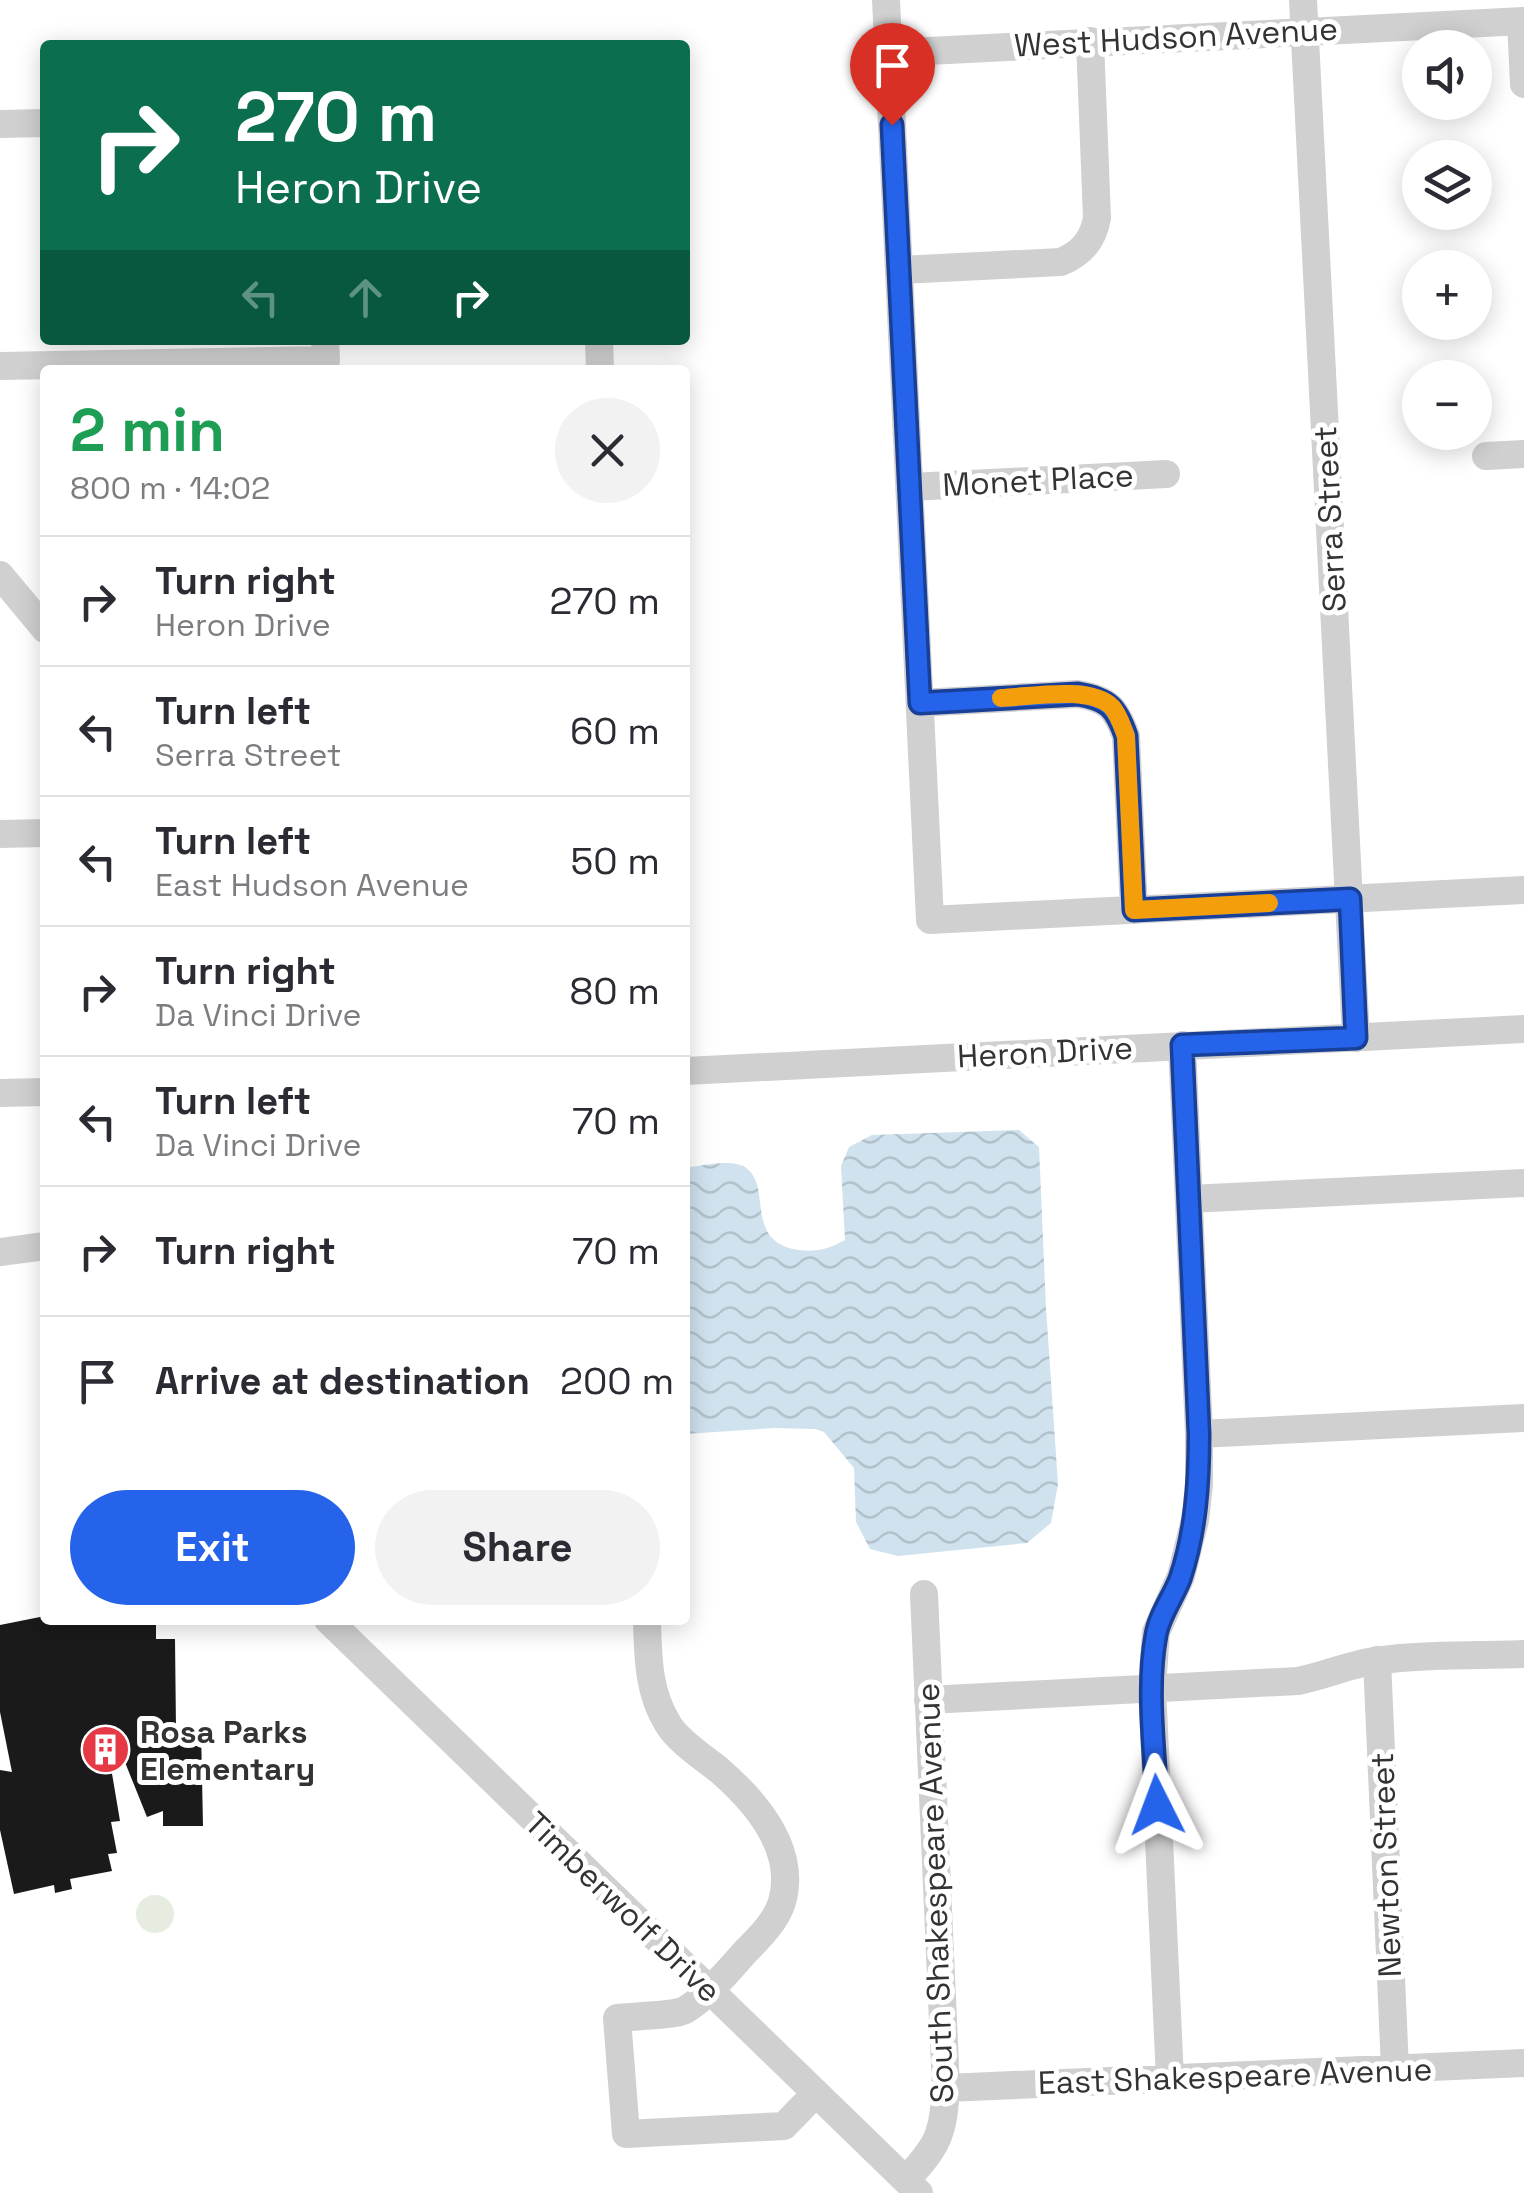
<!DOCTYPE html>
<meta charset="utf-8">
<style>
body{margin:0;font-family:"Space Grotesk",sans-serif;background:#f2f2f3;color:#2b2b33;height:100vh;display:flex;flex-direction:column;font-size:38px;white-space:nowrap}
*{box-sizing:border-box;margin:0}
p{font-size:32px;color:#7c7c81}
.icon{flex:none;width:55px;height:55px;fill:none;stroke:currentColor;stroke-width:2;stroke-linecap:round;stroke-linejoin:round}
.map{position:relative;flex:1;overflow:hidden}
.sheet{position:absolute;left:40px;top:365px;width:650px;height:1260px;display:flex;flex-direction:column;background:#fff;border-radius:10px;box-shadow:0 5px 25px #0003}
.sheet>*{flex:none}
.guide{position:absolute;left:40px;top:40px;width:650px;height:305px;border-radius:10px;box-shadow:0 5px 25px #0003;background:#0b6e4f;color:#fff;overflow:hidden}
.controls{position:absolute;left:1402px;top:30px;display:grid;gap:20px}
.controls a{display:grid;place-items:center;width:90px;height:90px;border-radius:50%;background:#fff;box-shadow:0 5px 25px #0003;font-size:50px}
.pin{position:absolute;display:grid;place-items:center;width:85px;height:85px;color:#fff;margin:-102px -42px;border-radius:50% 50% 50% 0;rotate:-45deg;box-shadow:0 0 10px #0007}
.pin .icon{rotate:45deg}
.me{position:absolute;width:110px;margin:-55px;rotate:357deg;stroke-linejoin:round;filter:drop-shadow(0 0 8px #0008)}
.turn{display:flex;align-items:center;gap:35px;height:210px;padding:0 30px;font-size:45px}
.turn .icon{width:130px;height:130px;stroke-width:2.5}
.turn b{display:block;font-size:70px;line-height:85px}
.lanes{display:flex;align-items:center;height:95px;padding:0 30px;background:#0003;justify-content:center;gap:50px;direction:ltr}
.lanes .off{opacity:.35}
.round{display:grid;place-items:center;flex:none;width:105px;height:105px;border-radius:52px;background:#f2f2f3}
.head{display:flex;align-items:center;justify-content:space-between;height:170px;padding:0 30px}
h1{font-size:60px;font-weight:700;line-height:75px;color:#1e9e55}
.action{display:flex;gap:20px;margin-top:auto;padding:20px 30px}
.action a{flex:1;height:115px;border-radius:60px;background:#2563eb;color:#fff;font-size:40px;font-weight:700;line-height:115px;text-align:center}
.action a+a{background:#f2f2f3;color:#2b2b33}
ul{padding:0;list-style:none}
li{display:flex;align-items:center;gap:30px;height:130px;padding:0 30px;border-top:2px solid #e1e1e2}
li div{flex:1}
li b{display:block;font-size:38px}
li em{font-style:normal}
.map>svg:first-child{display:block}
.green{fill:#e6ecdf}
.water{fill:url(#water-waves)}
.building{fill:#1a1a1a}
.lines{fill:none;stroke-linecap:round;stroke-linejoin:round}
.minor{stroke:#d0d0d0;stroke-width:28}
.route-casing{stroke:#184099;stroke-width:25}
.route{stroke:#2563eb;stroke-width:18}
.slow{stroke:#f59e0b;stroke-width:18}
.labels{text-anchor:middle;stroke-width:10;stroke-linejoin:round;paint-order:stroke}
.street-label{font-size:32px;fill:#333;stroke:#fff}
.poi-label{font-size:32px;font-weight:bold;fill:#333;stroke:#fff;text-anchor:start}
</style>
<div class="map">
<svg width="1524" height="2193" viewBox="0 0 1524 2193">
<defs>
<pattern id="water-waves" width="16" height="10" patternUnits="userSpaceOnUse" patternTransform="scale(2.5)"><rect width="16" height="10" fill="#cfe2ee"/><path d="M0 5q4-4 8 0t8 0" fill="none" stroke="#b2c2cd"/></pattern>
</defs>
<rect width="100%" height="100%" fill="#fff"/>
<path class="green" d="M136 1914a19 19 0 1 1 38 0a19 19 0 1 1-38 0Z"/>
<path class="water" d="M1019,1130L1039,1147L1046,1308L1058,1484L1051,1523L1027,1543L898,1556L870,1549L856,1522L854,1468L824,1432L815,1429L775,1428L685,1434V1168C702,1166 732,1158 746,1168C772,1186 745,1238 793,1249C813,1253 827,1250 845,1240L841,1166L849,1147L872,1135Z"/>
<path class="building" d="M45,1616V1620H156V1639H175L176,1730L201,1729L203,1826H163V1811L147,1817L112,1730L105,1732L120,1821L111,1822L117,1853L108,1854L112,1871L70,1879L72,1889L55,1893L54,1885L14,1894L0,1830V1770L12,1772L0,1712V1625Z"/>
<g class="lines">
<path class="minor" d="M886,0L930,920L1524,890
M1303,0L1356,1038
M1521,21L1524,84
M888,53L1524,21
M0,124L45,123
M900,270L1061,262C1082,253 1093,240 1097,218L1090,41
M599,340L600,370
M0,366L326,360L325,340
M1486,456L1524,454
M911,487L1166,474
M0,575L45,629
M920,703L1078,694C1108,699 1116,708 1126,736L1134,910
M0,834L45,833
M685,1071L1524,1029
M0,1093L45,1092
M1189,1199L1524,1183
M0,1252L45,1246
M1199,1434L1524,1418
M328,1620L919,2193
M647,1620C648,1657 648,1692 668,1724C677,1740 704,1758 719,1770C756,1802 797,1849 782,1902C776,1921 760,1937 746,1951C731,1968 704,2000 685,2010C674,2016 631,2016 617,2018L626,2134L784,2126L816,2093
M1377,1660L1395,2069
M928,1700L1298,1681C1324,1676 1348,1665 1374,1661C1422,1654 1475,1656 1524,1654
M1170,2079L1152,1687L1156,1632L1181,1576L1195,1520L1199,1485V1434L1182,1045
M946,2088L1524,2063
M906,2180C938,2145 943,2136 946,2088L924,1594"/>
</g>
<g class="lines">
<defs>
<path id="route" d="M892,125L920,703L1078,694C1108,699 1116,707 1126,736L1134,910L1350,899L1356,1038L1182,1045L1199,1434C1199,1483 1196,1531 1180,1579C1173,1597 1159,1616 1156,1635C1146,1688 1155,1751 1157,1805"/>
</defs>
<use href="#route" class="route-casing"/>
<use href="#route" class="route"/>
<path class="slow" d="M1001,698C1030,697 1090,685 1112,707C1119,715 1122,726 1126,736L1134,910L1269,903"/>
</g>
<defs>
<symbol id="building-disc" viewBox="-11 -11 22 22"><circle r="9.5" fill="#e63946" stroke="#fff"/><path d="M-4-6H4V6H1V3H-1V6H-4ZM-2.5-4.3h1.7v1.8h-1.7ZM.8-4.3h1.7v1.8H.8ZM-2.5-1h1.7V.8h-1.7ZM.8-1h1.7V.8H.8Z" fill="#fff"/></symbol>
</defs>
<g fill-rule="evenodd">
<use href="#building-disc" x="78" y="1722" width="55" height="55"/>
</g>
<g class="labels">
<g class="street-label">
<text transform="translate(1176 37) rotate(-3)" y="11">West Hudson Avenue</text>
<text transform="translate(1038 480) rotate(-3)" y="11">Monet Place</text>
<text transform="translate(1330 519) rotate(-93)" y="11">Serra Street</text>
<text transform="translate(1045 1052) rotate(-3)" y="11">Heron Drive</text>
<text transform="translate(1386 1865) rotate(-92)" y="11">Newton Street</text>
<text transform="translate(935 1893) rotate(-92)" y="11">South Shakespeare Avenue</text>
<text transform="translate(623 1907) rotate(44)" y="11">Timberwolf Drive</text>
<text transform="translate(1235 2076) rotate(-2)" y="11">East Shakespeare Avenue</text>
</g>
<g class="poi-label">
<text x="140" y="1743">Rosa Parks<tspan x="140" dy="37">Elementary</tspan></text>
</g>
</g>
</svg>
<div class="controls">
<a><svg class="icon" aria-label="sound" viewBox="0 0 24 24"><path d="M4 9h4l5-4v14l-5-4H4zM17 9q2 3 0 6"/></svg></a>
<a><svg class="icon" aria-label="layers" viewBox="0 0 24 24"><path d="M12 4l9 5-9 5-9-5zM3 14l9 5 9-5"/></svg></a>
<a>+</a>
<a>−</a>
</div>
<div class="pin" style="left:892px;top:125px;background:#d93025"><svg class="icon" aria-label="arrive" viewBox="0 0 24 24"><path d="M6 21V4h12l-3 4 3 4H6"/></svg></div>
<svg class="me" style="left:1157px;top:1805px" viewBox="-20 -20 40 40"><path d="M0-17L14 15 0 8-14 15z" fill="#2563eb" stroke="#fff" stroke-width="4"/></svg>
<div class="guide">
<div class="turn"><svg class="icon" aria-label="right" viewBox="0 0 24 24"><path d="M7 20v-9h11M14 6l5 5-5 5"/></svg><div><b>270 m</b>Heron Drive</div></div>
<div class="lanes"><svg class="icon off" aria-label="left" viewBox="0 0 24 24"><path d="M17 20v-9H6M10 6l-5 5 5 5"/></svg><svg class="icon off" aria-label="ahead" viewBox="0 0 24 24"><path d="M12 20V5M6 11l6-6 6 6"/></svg><svg class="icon" aria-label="right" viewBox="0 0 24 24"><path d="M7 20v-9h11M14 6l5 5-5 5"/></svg></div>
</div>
<section class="sheet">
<div class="head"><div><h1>2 min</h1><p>800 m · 14:02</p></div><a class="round"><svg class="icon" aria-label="close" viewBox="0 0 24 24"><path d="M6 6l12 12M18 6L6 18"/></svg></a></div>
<ul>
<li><svg class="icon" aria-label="right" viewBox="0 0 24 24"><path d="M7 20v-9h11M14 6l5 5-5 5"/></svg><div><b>Turn right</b><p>Heron Drive</p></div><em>270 m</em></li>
<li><svg class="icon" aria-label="left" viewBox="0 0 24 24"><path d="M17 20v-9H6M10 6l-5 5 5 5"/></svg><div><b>Turn left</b><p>Serra Street</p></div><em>60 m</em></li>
<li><svg class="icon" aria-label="left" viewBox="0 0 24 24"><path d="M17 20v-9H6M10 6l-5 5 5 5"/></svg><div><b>Turn left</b><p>East Hudson Avenue</p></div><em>50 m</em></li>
<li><svg class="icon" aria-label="right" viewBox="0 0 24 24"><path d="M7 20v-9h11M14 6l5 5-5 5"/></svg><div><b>Turn right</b><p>Da Vinci Drive</p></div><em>80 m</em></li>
<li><svg class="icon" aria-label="left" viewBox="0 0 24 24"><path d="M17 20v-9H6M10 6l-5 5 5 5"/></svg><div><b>Turn left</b><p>Da Vinci Drive</p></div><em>70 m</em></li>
<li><svg class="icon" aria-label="right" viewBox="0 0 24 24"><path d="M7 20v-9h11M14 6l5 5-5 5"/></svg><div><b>Turn right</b></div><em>70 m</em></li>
<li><svg class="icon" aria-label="arrive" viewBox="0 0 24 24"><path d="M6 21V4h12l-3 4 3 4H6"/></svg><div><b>Arrive at destination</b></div><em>200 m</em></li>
</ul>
<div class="action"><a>Exit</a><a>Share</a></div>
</section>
</div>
